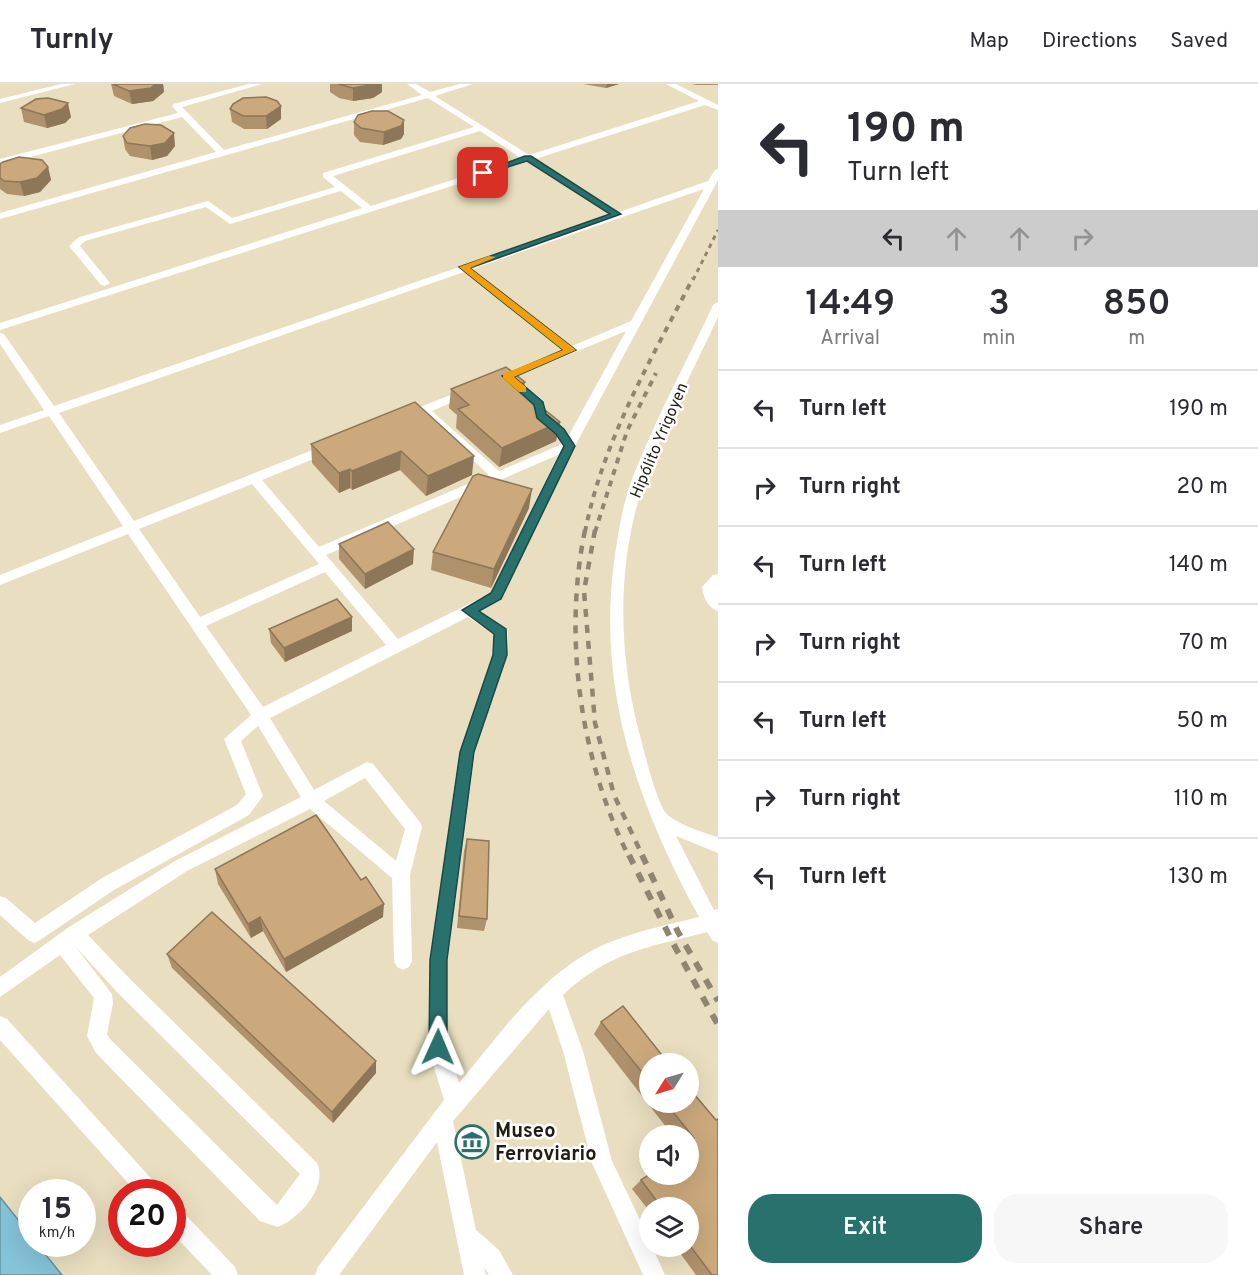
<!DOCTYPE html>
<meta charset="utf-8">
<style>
body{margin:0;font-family:Overpass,sans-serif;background:#f7f7f7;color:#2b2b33;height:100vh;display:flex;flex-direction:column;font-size:22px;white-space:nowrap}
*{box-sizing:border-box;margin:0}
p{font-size:20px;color:#7c7c81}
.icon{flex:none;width:33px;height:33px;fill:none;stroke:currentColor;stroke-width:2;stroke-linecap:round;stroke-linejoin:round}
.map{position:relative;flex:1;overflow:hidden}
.side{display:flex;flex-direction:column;background:#fff;width:540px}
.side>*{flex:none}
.hud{background:#fff;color:#2b2b33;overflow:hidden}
.needle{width:39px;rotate:233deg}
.buttons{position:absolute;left:639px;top:969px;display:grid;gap:12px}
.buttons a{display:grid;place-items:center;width:60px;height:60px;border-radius:50%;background:#fff;box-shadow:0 6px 24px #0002;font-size:30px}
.speed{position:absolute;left:18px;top:1095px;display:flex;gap:12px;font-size:30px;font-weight:700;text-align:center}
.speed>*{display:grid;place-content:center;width:78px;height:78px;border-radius:50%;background:#fff;box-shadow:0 6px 24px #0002;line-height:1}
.speed small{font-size:15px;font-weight:400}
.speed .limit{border:9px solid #d22;background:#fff;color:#111}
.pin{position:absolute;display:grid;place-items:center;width:51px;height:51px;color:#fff;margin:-26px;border-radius:12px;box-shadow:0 3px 9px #0006}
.me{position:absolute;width:66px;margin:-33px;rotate:1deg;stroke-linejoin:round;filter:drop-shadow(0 0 4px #0008)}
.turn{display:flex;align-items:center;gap:21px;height:126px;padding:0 30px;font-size:27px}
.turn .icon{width:78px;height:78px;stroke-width:2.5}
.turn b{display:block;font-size:42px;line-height:51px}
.lanes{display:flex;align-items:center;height:57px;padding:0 30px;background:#0003;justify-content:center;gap:30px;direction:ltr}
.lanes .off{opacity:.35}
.eta{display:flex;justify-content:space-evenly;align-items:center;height:102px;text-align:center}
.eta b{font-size:36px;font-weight:600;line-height:42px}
.primary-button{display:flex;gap:12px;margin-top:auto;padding:12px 30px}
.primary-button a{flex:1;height:69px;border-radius:24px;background:#28716c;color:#fff;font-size:24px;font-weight:600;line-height:69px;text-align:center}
.primary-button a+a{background:#f7f7f7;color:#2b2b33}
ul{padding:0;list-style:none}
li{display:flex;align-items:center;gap:18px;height:78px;padding:0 30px;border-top:2px solid #e1e1e2}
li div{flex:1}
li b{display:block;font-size:22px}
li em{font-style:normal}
header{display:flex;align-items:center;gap:36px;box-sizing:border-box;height:84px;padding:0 30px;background:#fff;border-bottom:2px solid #e1e1e2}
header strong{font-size:28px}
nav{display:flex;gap:33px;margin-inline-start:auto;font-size:21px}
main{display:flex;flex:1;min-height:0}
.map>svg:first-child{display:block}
.water{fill:#84c4d8;stroke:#67929d;stroke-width:1.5}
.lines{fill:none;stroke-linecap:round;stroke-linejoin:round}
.minor{fill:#fff;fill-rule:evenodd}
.rail-far3{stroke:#8f8671;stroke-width:3;stroke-dasharray:4.5 4.5;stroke-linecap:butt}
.rail-far2{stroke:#8f8671;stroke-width:4;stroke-dasharray:6 6;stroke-linecap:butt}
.rail-far1{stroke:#8f8671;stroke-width:4.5;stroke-dasharray:8 8;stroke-linecap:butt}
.rail{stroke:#8f8671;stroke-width:6;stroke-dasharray:10 10;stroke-linecap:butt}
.wall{fill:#af916c}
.shaded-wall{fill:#8e7658}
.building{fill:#cba97d;stroke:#8e7658;stroke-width:1.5}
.route{fill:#28716c;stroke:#1a4946;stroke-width:1.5}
.slow{fill:#f59e0b}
.labels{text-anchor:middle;stroke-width:5;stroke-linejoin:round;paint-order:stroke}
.street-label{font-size:16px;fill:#221d12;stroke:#fff}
.near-poi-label{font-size:20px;font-weight:bold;fill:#221d12;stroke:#fff;text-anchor:start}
</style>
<header>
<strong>Turnly</strong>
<nav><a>Map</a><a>Directions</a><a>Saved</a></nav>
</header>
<main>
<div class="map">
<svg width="718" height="1191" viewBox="0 0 718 1191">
<rect width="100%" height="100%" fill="#e9debf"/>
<path class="water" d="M0,1113L31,1152L32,1160H37L62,1191H0Z"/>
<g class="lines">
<path class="minor" d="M61,0H75L0,19V15Z
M249,0H262L182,23L224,66L422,11L407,0H416L430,8L460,0H473L435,12L529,71L699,17L666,0H676L718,21V26L705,21L535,75L619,128L708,97L715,86L718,85V96L575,362L503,512L501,516L480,527L506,544L508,548L507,571L475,668L448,876V963L459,999C499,950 543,889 601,862C632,848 666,841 699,833C638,721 597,608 614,478C618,449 623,417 634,390C657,332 687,277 713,221L718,218V233C694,285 666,337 647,390C616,473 617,570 641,655C645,672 656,714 665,728C673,739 705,749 718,753V769L676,752L714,826L718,825V859L712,856L707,848C650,863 608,868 563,911L583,967L612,1077L650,1157V1162H652L665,1191H643L592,1079L563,967L549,925L453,1037L476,1146L499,1166L513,1191H489L484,1183L486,1191H464L437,1058L339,1191H315L318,1183L444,1016L428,963L430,876L459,668L493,571L494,550L468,533L270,634L314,706L367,678L373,680L420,738L422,743L410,791L412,877L409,883L403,886L397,883L394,877L392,794L310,725L187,787L88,851L131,896L317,1079C328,1103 300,1134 278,1143L260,1137L96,969L87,952L94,914L60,871L0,913V893L69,843L175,777L301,713L258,642L241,657L263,712L249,731L114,806L40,856L34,859L28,856L0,831V812L6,814L35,839L102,794L237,721L246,710L224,655L251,631L128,450L0,501V491L123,442L49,332L0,349V341L44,326L0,260V249L4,250L54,322L611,131L527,78L0,246V239L362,124L341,107L230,140L206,123L85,157L80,162L110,199L105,202L101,201L69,162L79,153L208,117L232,134L335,103L323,93V89L474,43L428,14L0,135V129L216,68L182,33L0,81V75L178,29L172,22L173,20ZM480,47L521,74L371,122L333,92ZM704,105L631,237L572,262L472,185ZM464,188L563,265L490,297L496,300L506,297L534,321L537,335L555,349L562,360L499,387L432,327L472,310L474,308L468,304L400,331V337L404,338L422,331L489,391L319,463L262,396L333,367V361H325L134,437L59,329ZM626,247L569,351L564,344L547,331L544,317L515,293ZM558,371L491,509L398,555L326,471ZM252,400L319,480L200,533L139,445ZM325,488L386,561L263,623L206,542ZM365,694L405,745L396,777L324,717ZM75,862L117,908L300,1090L277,1121L110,955L107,950L113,919L112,910Z
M718,490V527C708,524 703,513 702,503L713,491Z
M0,932L7,935L157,1101L160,1108H136L0,956Z
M172,1123L180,1125L235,1183L238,1191H212L172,1149Z"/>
<path class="rail-far3" d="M693,196L718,146"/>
<path class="rail-far2" d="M585,448C603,356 651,276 693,194
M595,448L627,347L656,289"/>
<path class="rail-far1" d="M585,446C563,553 580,675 629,773
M595,446L584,507L595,639L614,711L643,773"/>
<path class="rail" d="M629,771L674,861L718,941
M642,771L678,848L718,917"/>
</g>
<path class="wall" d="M111,0H163L164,8L153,17L132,20L114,12Z
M330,0H382V8L373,14L353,17L339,14L330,8Z
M583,0H619L606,4Z
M692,0H718V1H696Z
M21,24L71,33L65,39L47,44L24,38Z
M230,25L281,35L267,45H244L232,38Z
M404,36V50L401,55L383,61L360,58L354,51V38Z
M123,52L175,62L167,72L152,76L130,72L125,65Z
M0,80L48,83L51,96L40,108L24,112L7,110L0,105Z
M451,305L523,308L560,338L556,357L499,383L456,344L457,331L449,324Z
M415,318L472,391L426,412L400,386L352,406L350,404L339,409L312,379L311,360Z
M529,424L491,504L431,486L433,468Z
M339,460L413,480L365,505L339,475Z
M352,533V547L285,578L271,559L269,545Z
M467,755L487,835L484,847L457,844L464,767Z
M215,785L383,833L286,888L263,847L251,854L218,800Z
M167,870L376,989L333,1039L172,884Z
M601,938L650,980V1018H688L716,1036L718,1191H696L675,1162H688V1124H650V1128L632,1105L641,1096L688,1090V1052H673L594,950Z"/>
<path class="shaded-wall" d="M155,0H163L164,8L153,17L132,20L129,7Z
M375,0H382V8L373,14L353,17V4Z
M607,0H619L606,4Z
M68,19L71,33L65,39L47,44L44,31Z
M281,22V35L267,45L266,32Z
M404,36V50L401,55L383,61L384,48Z
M174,49L175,62L167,72L152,76L150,62Z
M48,83L51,96L40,108L24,112L20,98Z
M525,298L522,317L515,302Z
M560,338L556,357L499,383L502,364Z
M401,367L400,386L352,406V387Z
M474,372L472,391L426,412L428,392Z
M350,385V404L339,409V389Z
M532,405L529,424L491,504L494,485Z
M414,465L413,480L365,505V490Z
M352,533V547L285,578L284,564Z
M384,820L383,833L286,888L284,875Z
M260,833L263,847L251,854L248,840Z
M376,977V989L333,1039L332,1028Z"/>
<path class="building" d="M113,0H155L151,4L129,7Z
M338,0H375L353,4Z
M266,13L277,17L281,22L266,32H243L230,25L233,20L243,14Z
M48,14L68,19L62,25L44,31L21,24L36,15Z
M372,27H388L404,36L401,42L384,48L361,44L354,38L358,31Z
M145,40L161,41L174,49L165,59L150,62L127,59L123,52L130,44Z
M19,73L42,76L48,83L37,94L20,98L4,97L0,94V80L3,78Z
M506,283L525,298L515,302L560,338L502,364L458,325L469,321L451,305Z
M415,318L474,372L428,392L401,367L352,387L350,385L339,389L311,360Z
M478,390L532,405L494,485L433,468L473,392Z
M388,438L414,465L365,490L339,460Z
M337,515L352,533L284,564L269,545Z
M316,731L361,796L366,793L384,820L284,875L260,833L248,840L215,785Z
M467,755L489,757L487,835L459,832Z
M212,828L376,977L332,1028L167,870Z
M623,922L669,980H650V998L601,938Z
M688,1003L716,1036L718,1035V1191H712L688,1159V1124H662L641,1096L650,1090H688V1058L694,1054L665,1018H688Z"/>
<path class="route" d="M525,72H531L621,130L470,184L576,266L514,293L543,318L546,330L564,345L575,362L501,515L479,527L506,545L507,571L474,668L447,876V963L444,969L438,972L431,969L429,963L430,876L460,668L493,571L494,550L462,526L491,509L564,362L556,350L537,334L534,321L502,292L563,266L459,183L610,130L527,77L483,91L479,89Z"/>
<path class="slow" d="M489,172L496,173L470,184L576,266L514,293L526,303V308H519L503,294V290L563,266L459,183Z"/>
<defs>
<symbol id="museum-ring" viewBox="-11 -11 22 22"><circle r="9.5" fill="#fff" stroke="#28716c" stroke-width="1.5"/><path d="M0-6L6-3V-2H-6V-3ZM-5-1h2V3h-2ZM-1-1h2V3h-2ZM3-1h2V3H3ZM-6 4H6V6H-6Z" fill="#28716c"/></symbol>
</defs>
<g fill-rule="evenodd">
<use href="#museum-ring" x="453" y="1039" width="38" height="38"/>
</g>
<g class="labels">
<g class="street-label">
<text transform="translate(658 356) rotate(-67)" y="6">Hipólito Yrigoyen</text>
</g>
<g class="near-poi-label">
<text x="495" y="1053">Museo<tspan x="495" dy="23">Ferroviario</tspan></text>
</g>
</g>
</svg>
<div class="buttons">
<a><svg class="needle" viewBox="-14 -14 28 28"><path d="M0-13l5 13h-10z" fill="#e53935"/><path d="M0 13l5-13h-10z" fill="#7c7c81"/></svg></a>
<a><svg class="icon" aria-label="sound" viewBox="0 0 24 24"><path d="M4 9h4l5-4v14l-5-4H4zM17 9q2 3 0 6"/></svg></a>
<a><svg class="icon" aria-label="layers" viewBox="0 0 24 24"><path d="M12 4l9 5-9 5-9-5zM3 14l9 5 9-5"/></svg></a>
</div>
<div class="speed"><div>15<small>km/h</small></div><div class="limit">20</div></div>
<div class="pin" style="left:483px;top:89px;background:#d93025"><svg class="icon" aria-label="arrive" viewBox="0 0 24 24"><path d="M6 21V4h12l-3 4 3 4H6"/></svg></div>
<svg class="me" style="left:438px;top:963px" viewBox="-20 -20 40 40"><path d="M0-17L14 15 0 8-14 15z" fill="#28716c" stroke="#fff" stroke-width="4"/></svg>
</div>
<section class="side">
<div class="hud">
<div class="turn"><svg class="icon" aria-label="left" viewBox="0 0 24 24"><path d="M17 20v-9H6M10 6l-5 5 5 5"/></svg><div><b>190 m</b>Turn left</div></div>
<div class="lanes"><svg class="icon" aria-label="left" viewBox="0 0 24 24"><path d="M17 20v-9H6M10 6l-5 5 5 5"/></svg><svg class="icon off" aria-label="ahead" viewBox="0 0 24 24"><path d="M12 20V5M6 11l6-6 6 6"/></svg><svg class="icon off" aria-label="ahead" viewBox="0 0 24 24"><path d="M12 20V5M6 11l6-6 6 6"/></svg><svg class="icon off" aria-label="right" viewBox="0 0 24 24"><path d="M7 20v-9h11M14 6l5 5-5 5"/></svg></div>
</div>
<div class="eta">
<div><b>14:49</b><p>Arrival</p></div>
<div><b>3</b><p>min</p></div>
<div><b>850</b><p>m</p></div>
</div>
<ul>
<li><svg class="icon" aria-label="left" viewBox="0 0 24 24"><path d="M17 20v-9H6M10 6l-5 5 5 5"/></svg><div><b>Turn left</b></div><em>190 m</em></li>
<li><svg class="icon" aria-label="right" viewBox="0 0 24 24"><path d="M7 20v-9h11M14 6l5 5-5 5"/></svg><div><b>Turn right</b></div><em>20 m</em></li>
<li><svg class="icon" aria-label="left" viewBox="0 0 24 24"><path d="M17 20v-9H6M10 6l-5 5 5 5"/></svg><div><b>Turn left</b></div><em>140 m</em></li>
<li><svg class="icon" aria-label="right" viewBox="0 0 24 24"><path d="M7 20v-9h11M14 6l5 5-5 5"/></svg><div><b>Turn right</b></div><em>70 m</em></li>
<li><svg class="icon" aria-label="left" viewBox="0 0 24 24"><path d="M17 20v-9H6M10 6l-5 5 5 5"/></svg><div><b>Turn left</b></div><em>50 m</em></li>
<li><svg class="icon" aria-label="right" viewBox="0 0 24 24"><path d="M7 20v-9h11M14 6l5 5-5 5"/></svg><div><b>Turn right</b></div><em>110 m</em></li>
<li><svg class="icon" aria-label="left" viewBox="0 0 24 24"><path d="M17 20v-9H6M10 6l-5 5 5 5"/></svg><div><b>Turn left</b></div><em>130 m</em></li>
</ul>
<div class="primary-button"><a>Exit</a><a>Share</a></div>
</section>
</main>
